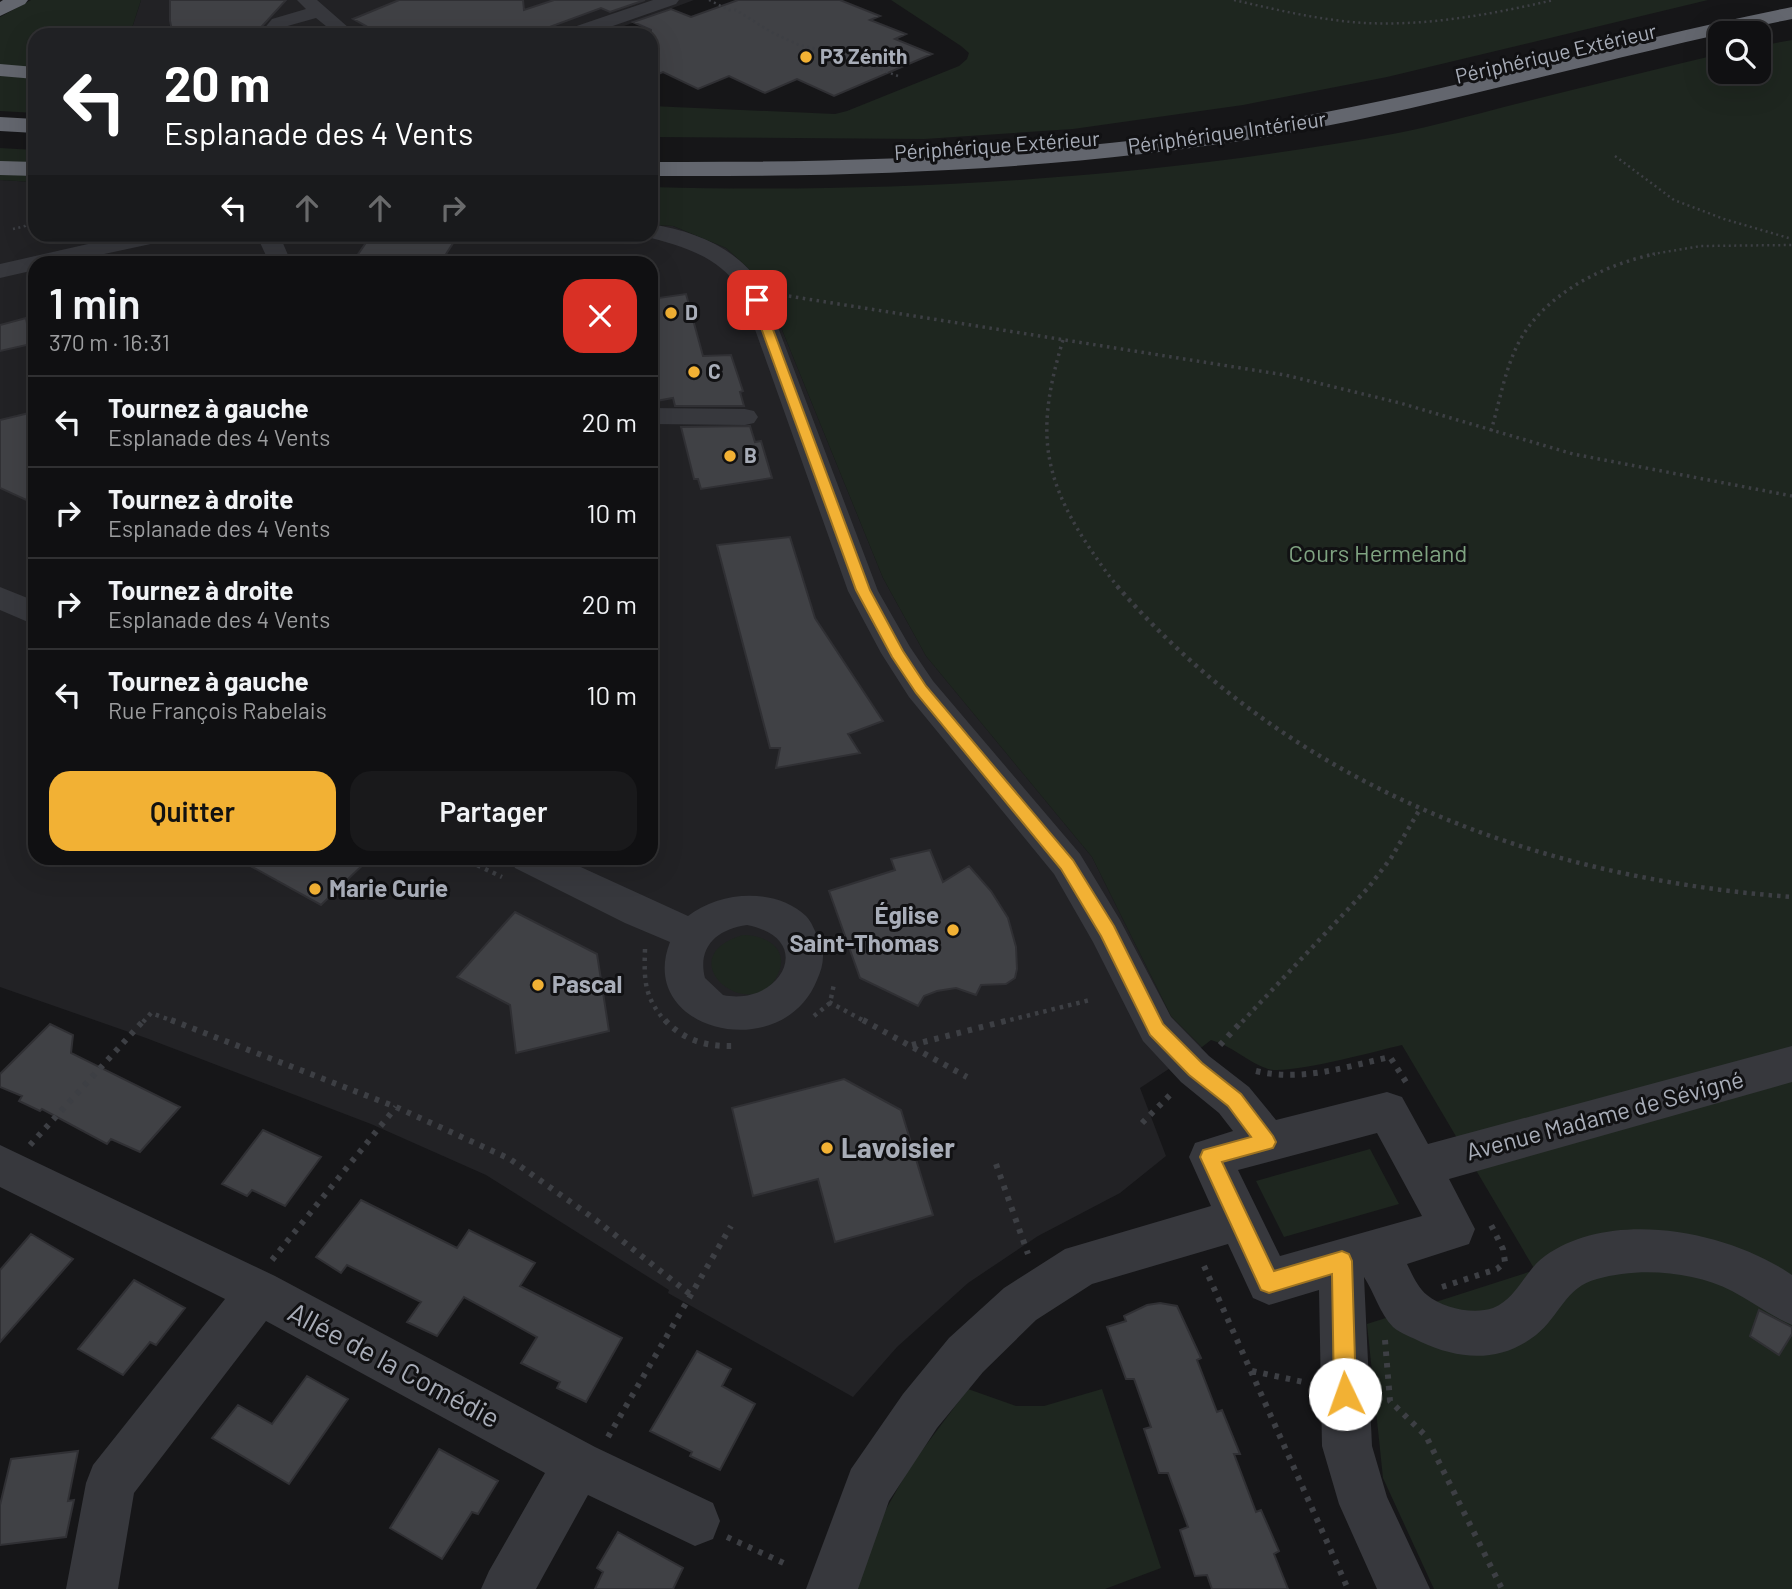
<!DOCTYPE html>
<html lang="fr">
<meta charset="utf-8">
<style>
body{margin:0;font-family:Barlow,sans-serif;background:#19191b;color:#f1f3f6;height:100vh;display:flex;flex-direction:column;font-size:26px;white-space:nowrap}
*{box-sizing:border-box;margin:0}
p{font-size:23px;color:#9c9d9f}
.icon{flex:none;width:38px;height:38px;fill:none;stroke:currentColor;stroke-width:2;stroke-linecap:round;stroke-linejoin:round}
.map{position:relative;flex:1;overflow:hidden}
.sheet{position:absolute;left:28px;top:256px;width:630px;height:609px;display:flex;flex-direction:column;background:#101012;border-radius:21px;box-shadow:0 7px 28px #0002,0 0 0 2px #303032}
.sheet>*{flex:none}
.guide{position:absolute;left:28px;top:28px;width:630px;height:214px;border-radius:21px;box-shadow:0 7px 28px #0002,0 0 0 2px #303032;background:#202124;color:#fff;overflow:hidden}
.buttons{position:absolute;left:1708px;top:21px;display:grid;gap:14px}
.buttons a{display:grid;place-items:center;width:63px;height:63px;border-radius:14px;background:#101012;box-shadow:0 7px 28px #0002,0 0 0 2px #303032;font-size:35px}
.pin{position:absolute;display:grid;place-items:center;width:60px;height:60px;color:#fff;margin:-30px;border-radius:14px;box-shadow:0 4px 10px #0006}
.me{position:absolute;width:77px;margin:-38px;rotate:357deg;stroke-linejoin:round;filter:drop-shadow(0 0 5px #0008)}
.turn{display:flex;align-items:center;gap:24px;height:147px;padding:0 21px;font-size:32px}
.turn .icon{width:91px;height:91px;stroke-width:2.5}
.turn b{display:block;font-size:49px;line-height:60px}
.lanes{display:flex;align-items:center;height:66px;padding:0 21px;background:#0003;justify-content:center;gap:35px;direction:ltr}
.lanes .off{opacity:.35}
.round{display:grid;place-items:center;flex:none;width:74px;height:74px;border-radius:21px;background:#19191b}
.summary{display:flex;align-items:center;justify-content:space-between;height:119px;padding:0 21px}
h1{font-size:42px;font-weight:600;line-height:52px}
.cta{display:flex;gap:14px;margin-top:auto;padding:14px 21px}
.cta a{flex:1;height:80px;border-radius:21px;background:#f2b134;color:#111;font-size:28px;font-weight:600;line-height:80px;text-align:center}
.cta a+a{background:#19191b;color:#f1f3f6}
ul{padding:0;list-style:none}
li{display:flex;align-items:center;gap:21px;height:91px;padding:0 21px;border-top:2px solid #303032}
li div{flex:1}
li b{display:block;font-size:26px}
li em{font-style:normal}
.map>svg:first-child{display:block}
.built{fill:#222225;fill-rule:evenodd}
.green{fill:#1e261f}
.building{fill:#404145;stroke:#303034;stroke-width:2}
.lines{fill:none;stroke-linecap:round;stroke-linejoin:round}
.path-far3{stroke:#3d3f44;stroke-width:2.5;stroke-dasharray:2 3.5;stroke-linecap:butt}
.path-far2{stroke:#3d3f44;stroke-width:3.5;stroke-dasharray:2.5 4.5;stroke-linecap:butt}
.path-far1{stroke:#3d3f44;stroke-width:4.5;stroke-dasharray:3.5 5;stroke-linecap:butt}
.path{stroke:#3d3f44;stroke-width:6;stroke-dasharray:4.5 7;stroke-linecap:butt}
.minor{fill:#37383d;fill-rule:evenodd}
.highway{fill:#63666e;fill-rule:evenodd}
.route{fill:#f2b134;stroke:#9d7322;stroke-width:2}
.poi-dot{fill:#f2b134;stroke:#111113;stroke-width:2.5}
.labels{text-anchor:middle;stroke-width:6;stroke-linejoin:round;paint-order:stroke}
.far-street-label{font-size:21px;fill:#a8adb8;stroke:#111113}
.far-poi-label{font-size:21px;font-weight:bold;fill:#a8adb8;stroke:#111113;text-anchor:start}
.park-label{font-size:24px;fill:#7fa381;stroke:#111113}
.poi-label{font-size:24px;font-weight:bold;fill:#a8adb8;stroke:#111113;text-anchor:start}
.street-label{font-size:24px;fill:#a8adb8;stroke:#111113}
.near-poi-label{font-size:28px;font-weight:bold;fill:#a8adb8;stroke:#111113;text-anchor:start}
.near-street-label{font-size:28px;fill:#a8adb8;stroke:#111113}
</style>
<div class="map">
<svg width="1792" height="1589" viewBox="0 0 1792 1589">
<rect width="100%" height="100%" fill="#161618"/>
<path class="built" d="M141,0H694L600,35H133L132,28Z
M0,180L35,182V234H651V225L673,226L726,248L748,268L776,315L883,578L926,656L1092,857L1171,1016L1202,1047L1140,1088L1166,1156L1120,1193L1038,1236L968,1283L897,1347L853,1397L668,1293L669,1290L486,1175L371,1124L146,1038L0,987ZM35,262H651V858H35Z"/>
<path class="green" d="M31,0H141L132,28L133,35H35V113L0,111V17Z
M891,0H1708L1387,77L1243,105L1073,129L924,139L651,137V106L835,114L847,111L959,66L967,59L969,53L961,46Z
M1792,40V1589H1434L1383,1478L1367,1324L1535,1270L1402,1045C1376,1051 1290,1075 1268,1069C1247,1062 1231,1045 1211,1040L1202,1047L1171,1016L1092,857L926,656L883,578L776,315L748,268L726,248L673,226L651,225V187C900,194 1153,178 1398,133C1434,126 1469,116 1504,107C1576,89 1648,71 1720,54V72H1759V46Z
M0,148L35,150V182L0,180Z
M743,935C765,935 790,948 778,974C753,1029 665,958 743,935Z
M1370,1149L1399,1204L1284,1237L1256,1181Z
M968,1389L1016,1406H1044L1102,1389L1161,1568L1105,1589H850L872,1534L911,1465Z"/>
<path class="building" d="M170,0H286L254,35H173L170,21Z
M399,0H523L524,10L554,0H645L610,12L601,8L528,35H382L353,19Z
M738,0H840L880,16L870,20L906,34L895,39L932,54L834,96L797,79L765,93L729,76L698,89L663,72L651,77V30L633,22L671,9L691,17Z
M372,234H421L457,237L441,262L354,260Z
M686,294L703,356L731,355L743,391L740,392L744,406H675L673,398L656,401L651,380V299Z
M26,318L31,344L0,351V325Z
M29,413L35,445V504L0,488V420Z
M750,426L755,442L761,441L772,478L701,489L698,479H694L681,427Z
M790,537L815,618L883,721L848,734L860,753L776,768L780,748H770L717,545Z
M930,850L943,882L969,866L991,891L1008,918L1016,947L1017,969L1015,978L1006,984L981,985L976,995L956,988L937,991L924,996L918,1006L860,978L829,891L895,870L891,859Z
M236,858H370L321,905Z
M515,912L597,954L609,1031L516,1053L510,1005L457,977Z
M50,1024L73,1035L71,1053L180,1107L140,1152L111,1139L107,1144L42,1109L40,1111L19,1101L22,1096L0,1087V1074Z
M844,1079L901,1110L933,1215L835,1242L818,1179L753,1196L732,1108Z
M263,1130L321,1157L285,1206L252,1190L247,1196L222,1184Z
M361,1200L457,1248L469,1230L535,1263L520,1286L622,1338L586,1402L557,1388L560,1382L521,1363L537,1337L464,1297L437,1336L407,1322L421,1302L347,1265L341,1273L316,1257Z
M31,1234L73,1259L0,1342V1270Z
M134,1280L185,1308L156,1345L150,1342L123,1375L78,1349Z
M1160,1303L1177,1306L1201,1358L1197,1360L1217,1412L1222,1410L1240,1454H1234L1256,1512L1261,1510L1279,1551L1274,1554L1288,1589H1212L1207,1575L1195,1576L1180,1530L1188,1527L1168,1473H1159L1144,1429L1151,1427L1134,1379H1126L1107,1327L1126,1321L1124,1316L1147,1305Z
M1759,1310L1792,1327V1334L1779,1355L1750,1336Z
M697,1351L731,1369L722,1386L755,1404L720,1470L690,1456L692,1452L650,1431Z
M307,1376L348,1399L289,1484L212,1438L238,1405L272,1424Z
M439,1449L498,1481L478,1514L472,1512L442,1559L390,1528Z
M78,1451L68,1501L74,1500L66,1537L0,1545V1505L11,1459Z
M618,1532L683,1568L673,1589H595L603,1572L597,1568Z"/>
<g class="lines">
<path class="path-far3" d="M709,0L729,10H736L771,32L799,45L839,54L898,76
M1234,0C1273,9 1311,18 1351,22C1419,28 1488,15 1554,0
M1615,156L1674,200L1724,219L1792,239
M13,229L25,226L29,220
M1647,255L1701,246L1792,245"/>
<path class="path-far2" d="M782,295L1285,375L1400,403L1573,454L1792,496
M1063,340C1038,423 1039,471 1087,544C1097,559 1107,574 1119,588
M1491,431C1499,404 1504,374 1516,348C1540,296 1602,265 1655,254"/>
<path class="path-far1" d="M1117,586C1290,785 1533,878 1792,897
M462,858L502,877
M645,949C644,981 644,997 666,1022
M829,1002L866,1022
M814,1016L830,1003L834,984
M143,1022L151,1013L176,1022
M1002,1022L1090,1000
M1242,1022L1368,888L1391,858L1420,809"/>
<path class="path" d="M171,1020L396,1107L510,1159L596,1220L691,1295
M665,1020C684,1041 708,1047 735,1046
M863,1020L967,1077
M912,1045L1009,1020
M1220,1045L1243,1020
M1256,1071C1302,1082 1345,1067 1390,1057L1406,1082
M1142,1123L1173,1092
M30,1145L144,1020
M996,1164L1028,1254
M272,1260L396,1107
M1204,1266L1348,1589
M1442,1287L1497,1269L1505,1262L1503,1249L1489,1221
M1385,1340L1390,1401L1426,1436L1502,1589
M1252,1371L1308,1383
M608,1437L731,1226
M727,1537L788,1565"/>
<path class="minor" d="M297,0H317L357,35H337L316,18L284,27L278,35H259L272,19L306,9Z
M653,0H679L676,4L587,35H560L562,31Z
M651,224C696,232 734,246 762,285L878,591L910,647L933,681L1080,854L1120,920L1171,1017L1209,1056L1249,1087L1276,1120L1387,1092L1402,1097L1428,1144L1792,1046V1082L1449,1179L1475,1229L1469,1244L1407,1264C1412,1274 1418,1288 1427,1295C1443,1308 1473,1315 1493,1308C1517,1299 1525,1270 1545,1256C1612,1208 1728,1231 1792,1275V1325C1771,1316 1753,1302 1732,1291C1693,1271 1639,1267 1597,1279C1565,1287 1560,1316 1536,1335C1500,1363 1460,1360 1421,1342C1412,1337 1401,1334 1393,1327C1380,1314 1374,1292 1364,1277L1372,1446L1387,1497L1430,1589H1377L1339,1504L1322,1446L1319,1290L1269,1305L1253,1298L1228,1244L1092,1284L1036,1320L983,1372L937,1428L889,1501L858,1589H806L851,1469L903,1394L949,1338L1004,1288L1065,1249L1211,1206L1189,1157L1195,1143L1233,1131L1219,1113L1181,1082L1143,1041L1093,942L1054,874L909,697L881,653L848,591L741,290C717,255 682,246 643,236L651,234ZM1377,1133L1422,1216L1280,1256L1238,1170Z
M132,234H177L174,239L67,262H35V270L0,278V264Z
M256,234H279L291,262H269Z
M651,408L745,409L754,411L758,417L754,423L745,425L651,424Z
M0,587L35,601V625L0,610Z
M510,858H561L688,916C720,891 775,887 806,916C812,922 815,932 819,939C826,953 823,967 817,980C782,1067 635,1031 670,942L625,923L515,868ZM747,925C818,939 780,1007 723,995L705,978C697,947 717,929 747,925Z
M0,1145L275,1276L595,1447L713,1503L720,1521L713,1539L695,1546L588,1495L536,1589H481L489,1571L545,1473L266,1321L134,1493L118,1589H66L86,1483L93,1465L225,1299L0,1187Z"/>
<path class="highway" d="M3,0H28L25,4L0,16V2Z
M1792,7V19C1625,52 1461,102 1294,132C1082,170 866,177 651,176V162C866,163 1081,155 1293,118C1461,89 1625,40 1792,7Z
M0,64L35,67V79L0,76Z
M0,117L35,119V133L0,131Z
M0,161L35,162V176L0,175Z"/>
</g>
<path class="route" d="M757,297L762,300L870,590L903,651L926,686L1073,860L1114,926L1163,1024L1202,1063L1241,1094L1273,1136L1276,1142L1273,1148L1222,1162L1274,1271L1342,1251L1349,1254L1352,1261L1356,1394L1353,1402L1345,1405L1337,1402L1334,1394L1332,1274L1269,1293L1261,1290L1200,1157L1203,1150L1251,1137L1228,1106L1189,1075L1150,1035L1101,936L1061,869L916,693L892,657L856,590L751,300Z"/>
<g class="poi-dot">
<circle cx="806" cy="57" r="7"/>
<circle cx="671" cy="313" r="7"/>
<circle cx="694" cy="372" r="7"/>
<circle cx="730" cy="456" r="7"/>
<circle cx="315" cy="889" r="7"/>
<circle cx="953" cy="930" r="7"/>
<circle cx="538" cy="985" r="7"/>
<circle cx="827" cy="1148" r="7"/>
</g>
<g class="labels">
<g class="far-street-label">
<text transform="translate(1556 54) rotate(-13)" y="7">Périphérique Extérieur</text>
<text transform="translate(1227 133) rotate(-8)" y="7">Périphérique Intérieur</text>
<text transform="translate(997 146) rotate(-4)" y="7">Périphérique Extérieur</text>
</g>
<g class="far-poi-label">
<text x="820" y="64">P3 Zénith</text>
<text x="685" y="320">D</text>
<text x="708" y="379">C</text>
<text x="744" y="463">B</text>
</g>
<g class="park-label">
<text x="1378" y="562">Cours Hermeland</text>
</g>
<g class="poi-label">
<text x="329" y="897">Marie Curie</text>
<text x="939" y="924" text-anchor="end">Église<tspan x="939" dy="28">Saint-Thomas</tspan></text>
<text x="552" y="993">Pascal</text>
</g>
<g class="street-label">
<text transform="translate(1605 1116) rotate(-15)" y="8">Avenue Madame de Sévigné</text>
</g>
<g class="near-poi-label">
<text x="841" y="1158">Lavoisier</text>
</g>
<g class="near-street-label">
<text transform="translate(394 1365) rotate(28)" y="10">Allée de la Comédie</text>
</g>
</g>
</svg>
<div class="buttons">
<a><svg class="icon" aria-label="search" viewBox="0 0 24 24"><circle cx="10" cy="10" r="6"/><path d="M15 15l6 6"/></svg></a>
</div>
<div class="pin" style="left:757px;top:300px;background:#d93025"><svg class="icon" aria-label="arrive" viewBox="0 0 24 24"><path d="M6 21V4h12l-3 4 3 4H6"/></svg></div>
<svg class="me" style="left:1345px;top:1394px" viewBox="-20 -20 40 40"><circle r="19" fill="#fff"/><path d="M0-13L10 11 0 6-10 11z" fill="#f2b134"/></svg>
<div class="guide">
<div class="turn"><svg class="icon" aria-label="left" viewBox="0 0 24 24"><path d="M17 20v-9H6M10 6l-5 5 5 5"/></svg><div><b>20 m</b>Esplanade des 4 Vents</div></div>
<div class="lanes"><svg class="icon" aria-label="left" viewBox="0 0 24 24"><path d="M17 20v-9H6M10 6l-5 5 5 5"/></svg><svg class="icon off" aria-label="ahead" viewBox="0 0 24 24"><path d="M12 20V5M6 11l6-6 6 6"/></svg><svg class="icon off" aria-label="ahead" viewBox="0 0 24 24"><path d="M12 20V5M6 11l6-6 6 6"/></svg><svg class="icon off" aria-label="right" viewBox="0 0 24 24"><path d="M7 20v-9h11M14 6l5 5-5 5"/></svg></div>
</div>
<section class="sheet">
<div class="summary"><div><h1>1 min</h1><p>370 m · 16:31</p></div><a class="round" style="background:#d93025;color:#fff"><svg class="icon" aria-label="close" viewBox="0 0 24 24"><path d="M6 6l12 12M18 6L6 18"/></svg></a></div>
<ul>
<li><svg class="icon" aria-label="left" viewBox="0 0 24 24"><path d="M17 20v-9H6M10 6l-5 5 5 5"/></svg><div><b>Tournez à gauche</b><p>Esplanade des 4 Vents</p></div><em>20 m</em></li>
<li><svg class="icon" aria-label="right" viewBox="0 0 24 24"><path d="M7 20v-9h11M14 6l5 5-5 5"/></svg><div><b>Tournez à droite</b><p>Esplanade des 4 Vents</p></div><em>10 m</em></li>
<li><svg class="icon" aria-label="right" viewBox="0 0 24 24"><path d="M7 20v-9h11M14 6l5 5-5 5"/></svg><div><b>Tournez à droite</b><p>Esplanade des 4 Vents</p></div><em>20 m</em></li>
<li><svg class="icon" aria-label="left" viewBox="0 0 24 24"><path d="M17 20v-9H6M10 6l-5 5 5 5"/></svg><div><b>Tournez à gauche</b><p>Rue François Rabelais</p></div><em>10 m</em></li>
</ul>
<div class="cta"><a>Quitter</a><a>Partager</a></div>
</section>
</div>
